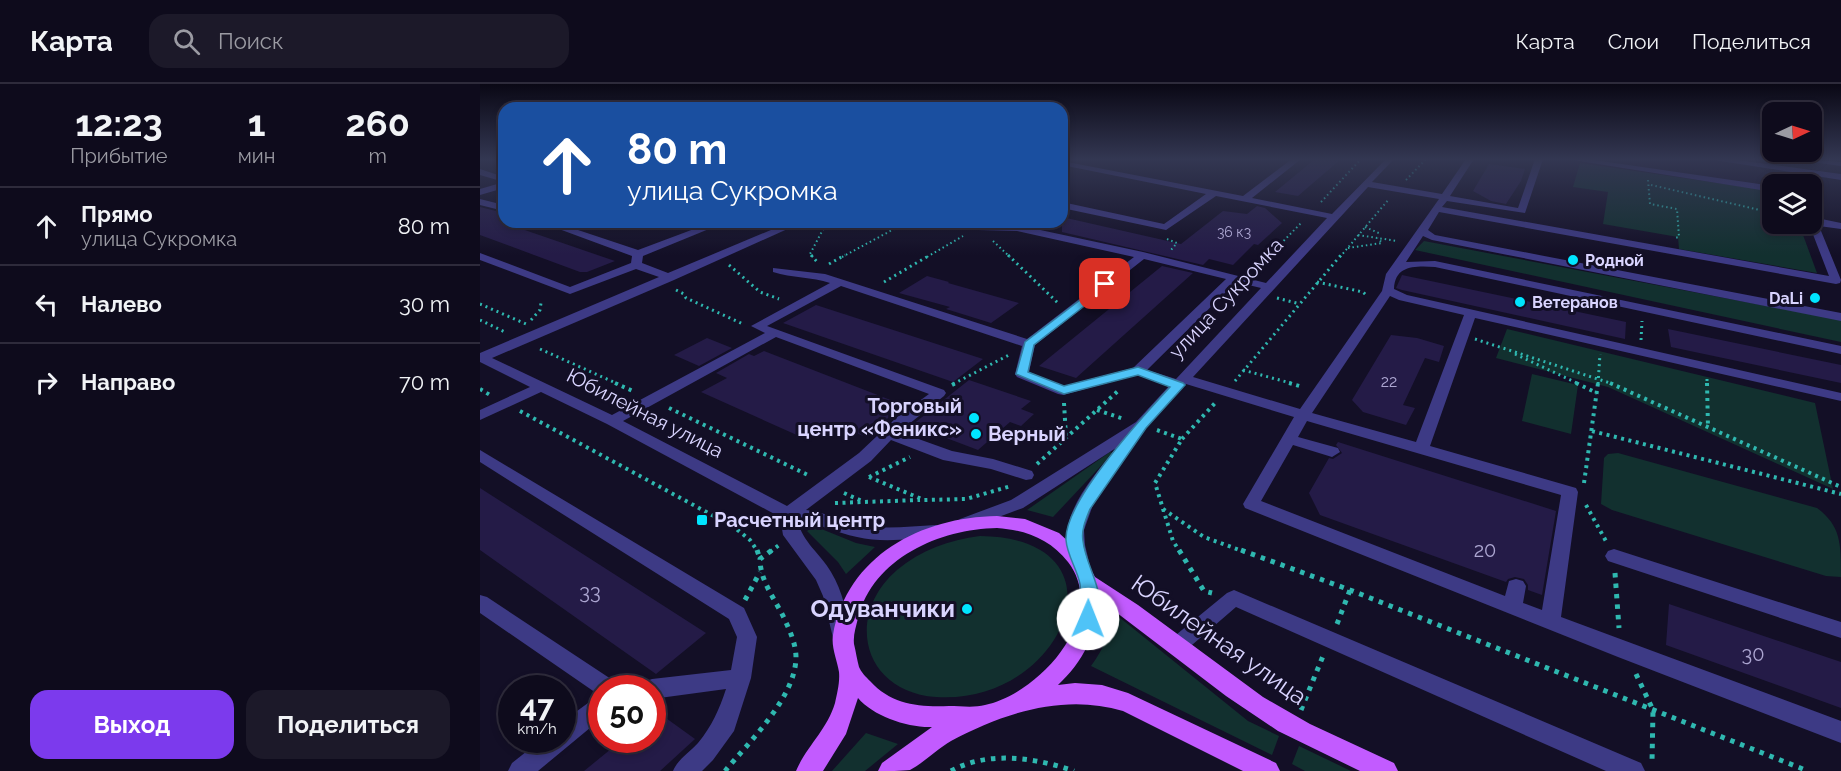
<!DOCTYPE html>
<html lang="ru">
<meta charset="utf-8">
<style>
body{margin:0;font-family:Raleway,sans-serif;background:#1c1929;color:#f1f3f6;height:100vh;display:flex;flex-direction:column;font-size:22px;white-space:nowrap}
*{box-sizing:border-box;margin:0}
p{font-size:20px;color:#9b9ba3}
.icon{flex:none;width:33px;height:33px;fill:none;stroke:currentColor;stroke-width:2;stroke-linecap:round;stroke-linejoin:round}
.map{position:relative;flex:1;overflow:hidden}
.panel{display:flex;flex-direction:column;background:#0e0b1c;width:480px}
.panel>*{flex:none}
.banner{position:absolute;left:18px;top:18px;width:570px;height:126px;border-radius:18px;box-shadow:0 3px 9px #0003,0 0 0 2px #2e2b3b;background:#1a4fa0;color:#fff;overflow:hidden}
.needle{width:39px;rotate:86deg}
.buttons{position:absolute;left:1282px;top:18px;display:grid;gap:12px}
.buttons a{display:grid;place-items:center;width:60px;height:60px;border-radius:12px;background:#0e0b1c;box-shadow:0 3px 9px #0003,0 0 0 2px #2e2b3b;font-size:30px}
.speed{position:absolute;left:18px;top:591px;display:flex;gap:12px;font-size:30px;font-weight:700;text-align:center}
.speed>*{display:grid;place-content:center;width:78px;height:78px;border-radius:50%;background:#0e0b1c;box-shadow:0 3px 9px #0003,0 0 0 2px #2e2b3b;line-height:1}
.speed small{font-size:15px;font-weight:400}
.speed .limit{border:9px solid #d22;background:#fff;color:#111}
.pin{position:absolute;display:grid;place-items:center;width:51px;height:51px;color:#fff;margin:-26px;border-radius:12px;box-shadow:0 3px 9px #0006}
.me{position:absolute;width:66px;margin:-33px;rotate:1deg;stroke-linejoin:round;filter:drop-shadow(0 0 4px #0008)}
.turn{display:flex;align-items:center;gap:21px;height:126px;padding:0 30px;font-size:27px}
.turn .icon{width:78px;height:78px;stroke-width:2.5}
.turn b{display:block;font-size:42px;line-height:51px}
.eta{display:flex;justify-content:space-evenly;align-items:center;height:102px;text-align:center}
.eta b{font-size:36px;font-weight:700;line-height:42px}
.button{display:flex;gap:12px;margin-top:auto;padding:12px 30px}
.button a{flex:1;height:69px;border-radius:18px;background:#7c3aed;color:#fff;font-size:24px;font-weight:700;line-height:69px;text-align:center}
.button a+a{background:#1c1929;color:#f1f3f6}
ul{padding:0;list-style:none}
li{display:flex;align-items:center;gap:18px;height:78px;padding:0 30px;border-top:2px solid #2e2b3b}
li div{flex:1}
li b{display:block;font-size:22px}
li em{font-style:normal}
header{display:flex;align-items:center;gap:36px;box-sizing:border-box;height:84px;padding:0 30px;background:#0e0b1c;border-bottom:2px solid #2e2b3b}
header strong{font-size:28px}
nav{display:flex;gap:33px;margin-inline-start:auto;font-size:21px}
.search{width:420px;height:54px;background:#1c1929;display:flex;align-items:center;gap:15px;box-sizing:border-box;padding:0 21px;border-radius:18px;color:#9b9ba3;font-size:22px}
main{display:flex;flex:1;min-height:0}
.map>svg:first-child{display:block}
.green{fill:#12302f}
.building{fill:#241b47}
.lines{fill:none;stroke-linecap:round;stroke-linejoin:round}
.path-far3{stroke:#2fb8b0;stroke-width:2;stroke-dasharray:1.5 3;stroke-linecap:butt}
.path-far2{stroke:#2fb8b0;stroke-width:3;stroke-dasharray:2 4;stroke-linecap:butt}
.path-far1{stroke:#2fb8b0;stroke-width:4;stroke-dasharray:3 4.5;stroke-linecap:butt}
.path{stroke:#2fb8b0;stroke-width:5;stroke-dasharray:4.5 6;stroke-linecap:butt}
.minor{fill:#3d3a85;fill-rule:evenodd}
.major{fill:#c25bff;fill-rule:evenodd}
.route{fill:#4fc3f7;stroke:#337fa1;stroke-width:1.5}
.poi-dot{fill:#00e5ff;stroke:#130f26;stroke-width:2}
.labels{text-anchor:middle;stroke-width:6;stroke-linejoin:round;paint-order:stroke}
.far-number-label{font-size:14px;fill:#aca6d1}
.far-poi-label{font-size:16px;font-weight:bold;fill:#d9d4ff;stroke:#130f26;text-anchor:start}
.number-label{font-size:16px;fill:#aca6d1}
.street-label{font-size:20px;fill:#d9d4ff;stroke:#130f26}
.poi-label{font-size:20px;font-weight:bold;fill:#d9d4ff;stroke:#130f26;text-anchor:start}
.near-number-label{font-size:20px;fill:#aca6d1}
.near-poi-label{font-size:24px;font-weight:bold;fill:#d9d4ff;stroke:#130f26;text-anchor:end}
.near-street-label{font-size:24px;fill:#d9d4ff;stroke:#130f26}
</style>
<header>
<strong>Карта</strong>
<div class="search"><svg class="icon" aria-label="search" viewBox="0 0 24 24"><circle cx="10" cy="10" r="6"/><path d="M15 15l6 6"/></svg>Поиск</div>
<nav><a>Карта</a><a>Слои</a><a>Поделиться</a></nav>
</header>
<main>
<section class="panel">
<div class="eta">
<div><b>12:23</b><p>Прибытие</p></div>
<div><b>1</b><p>мин</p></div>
<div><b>260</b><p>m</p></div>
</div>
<ul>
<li><svg class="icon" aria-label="ahead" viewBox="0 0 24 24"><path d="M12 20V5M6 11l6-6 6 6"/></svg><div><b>Прямо</b><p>улица Сукромка</p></div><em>80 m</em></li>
<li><svg class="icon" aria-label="left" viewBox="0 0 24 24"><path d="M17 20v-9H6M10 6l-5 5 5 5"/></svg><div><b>Налево</b></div><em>30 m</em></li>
<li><svg class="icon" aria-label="right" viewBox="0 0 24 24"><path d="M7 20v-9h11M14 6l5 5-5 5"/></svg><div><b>Направо</b></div><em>70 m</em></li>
</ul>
<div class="button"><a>Выход</a><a>Поделиться</a></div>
</section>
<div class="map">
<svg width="1361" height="687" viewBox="0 0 1361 687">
<rect width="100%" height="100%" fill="#130f26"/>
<path class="green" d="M1100,79L1293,107V140H1319L1337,189L1199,165L1198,153L1123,140L1128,108L1093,103Z
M944,157L1361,236V258L935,166Z
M1027,245L1335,319L1353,405L1128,303L1016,274Z
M1052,290L1098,301L1091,350L1042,337Z
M630,368L633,369L573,433L547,426Z
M1138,369L1337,424C1361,442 1361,459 1361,493L1346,492L1132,426L1121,420L1124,374L1128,370Z
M334,442L376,459L395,463L366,490L358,478L327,447Z
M500,452C654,454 583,622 456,613C383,608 364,532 417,486C441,466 469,456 500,452Z
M634,529L768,637L799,652L792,671L611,582C624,564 630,550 634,529Z
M386,649L418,660L385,687H352Z
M819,662L871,687H825L812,680Z"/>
<path class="building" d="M835,75H861L818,112L795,108Z
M1009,80L1045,85L1041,97L1026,120L1011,117L993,107Z
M777,122L785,124L802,139L778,161L774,160L753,181L729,175L723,181L582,148V133L701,160L743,127L767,130Z
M0,123L24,129V139L135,177L107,188H100L0,151Z
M682,182L713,189L596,294L559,282Z
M922,191L1146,238L1145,255L922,206L916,204Z
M447,192L469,198L468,199L539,219L511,239L466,225L470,223L419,209Z
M336,221L503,275L473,298L303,239Z
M1188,245L1361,281V299L1191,263Z
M911,251L937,254L964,262L959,278L945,274L923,321L935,324L926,341L883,328L872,316Z
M227,254L252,264L219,282L194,271Z
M284,267L408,315L431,320L413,334L410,332L392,350L387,349L383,352L366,344L339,339L319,352L221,308L247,294L236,289L269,270L274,272Z
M489,296L551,317L541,325L554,330L541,342L530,338L498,366L432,341Z
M858,358L1076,427L1062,511L1048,506V501L1044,495L1035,493L1028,495L1026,498L840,431L829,409L849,374L853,375L862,369L856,361Z
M0,404L226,549L176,590L0,466Z
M1189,520L1361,578V624L1186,561Z
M172,624L215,655L180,687H104L142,656H172Z"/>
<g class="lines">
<path class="path-far3" d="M926,96L946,75
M1168,96L1170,120L1197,125L1199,153L1195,154
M1171,101L1293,129
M841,118L881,75
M885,143L901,150
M878,151L917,157
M687,155L697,159L691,166
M513,157L530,173
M868,164L902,159L898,154
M333,173L330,170L347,138
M362,173L414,145L418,140
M447,173L483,152
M788,173L821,139
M860,173L909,115"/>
<path class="path-far2" d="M331,171L339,180
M528,171L579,220
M349,180L365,171
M249,181L280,208L299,215
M774,187L789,171
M404,198L450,171
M837,198L883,208L887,212
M196,206L204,210L206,214L263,240
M797,214L820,220
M0,220L46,240
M0,236L27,249
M51,236L60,226L61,219
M995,255L1133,300
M1161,256L1162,237
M60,265L138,300
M1035,270L1099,300
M763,286L814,300
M1227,295V300
M755,297L861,171
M473,300L529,271
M1118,300L1120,270"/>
<path class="path-far1" d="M135,299L155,308
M809,299L823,303
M1096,299L1117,309
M1130,299L1361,403
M1227,299L1228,344
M472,301L476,299
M0,305L10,311
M584,319L586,353
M189,324L330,392
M617,326L644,335
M40,327L254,443L270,456L278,468
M677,346L702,355L675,399L693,457L700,468
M1112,347L1361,410
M702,355L736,318
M557,380L639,306
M389,393L430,373
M389,393L444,416L486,415L531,402
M1104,399L1118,299
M364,409L384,418
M355,419L440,416
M1106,421L1127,459
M683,425L724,453L765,468
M290,468L299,461"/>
<path class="path" d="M277,466L280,475
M699,466L724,507L732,509
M761,466L870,506L1328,687
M1135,489L1139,544
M265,516L280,488
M857,540L870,506
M1156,590L1173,626L1172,678
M821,626L843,572
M245,687C269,658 315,614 316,574C316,560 310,547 304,534C295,515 280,497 280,475L292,466
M471,687C509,666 556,674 594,687"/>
<path class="minor" d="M812,75H821L772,114L852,130L906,75H914L892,98L962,110L986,75H994L970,112L1038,124L1055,75H1063L1045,129L967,117L962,123L1349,192L1329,140H1332V133L1361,139V145L1339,142L1361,196L1360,199L1356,200L959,128L948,146L955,151L1361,229V237L952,156L943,152L926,178L955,177L1361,262V270L955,183C935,182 915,181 914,205L927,211L1361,309V317L995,234L950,362L1096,404L1098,408L1081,533L1361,637V659L1138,573L765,424L763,420L814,333L706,300L663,347L614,418L604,446L605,461L610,482L608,487L601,489L594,487C569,441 609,398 636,364L543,424L492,443L486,445L480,443L477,439L480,435L531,416L656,338L689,302L657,291L583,311L578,310L537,293L535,290L542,262L361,202L287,242L464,306L466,309L464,312L419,348L472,367L513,375L552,387L554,391L552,395L546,396L511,385L463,376L411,356L391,377L326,426C345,428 361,437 380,441C405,446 431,442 456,441L462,442L465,447L462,452L456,453C430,455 402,459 377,453C356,449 339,439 318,437C322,458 341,470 351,488C363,508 367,530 371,552L368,558L361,561L354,558L343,512L336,496L303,451L300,433L127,340L61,308L0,336V326L50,303L0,278V269L179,193L156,185L90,210L0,176V169L90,203L151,179L152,172L60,138H74L158,166L214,145L197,138C206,138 213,140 222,141C229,142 238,138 246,138L163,172L162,179L188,189L310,138H323L194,196L12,274L132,331L285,249L271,242L350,199C332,193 312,194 293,188V184L345,190L547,255L654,173L537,147L498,146L473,138L537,141L663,168L786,199L847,134L736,112L686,146L582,124V118L684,140L726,110L582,81V77L763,112ZM888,103L959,115L906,190L902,207L820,325L713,293ZM664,175L746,195L653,284L584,302L549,288L555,261ZM756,198L781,204L696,295L667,286ZM910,212L919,216L984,231L936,358L832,329ZM296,253L449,310L416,334L379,369L307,422L143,337ZM827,337L1081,411L1062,526L1043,519L1046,502L1043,497L1036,495L1029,497L1025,512L781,417L813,361L852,373L860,368L858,364L818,353Z
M1087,75H1107L1293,102V108Z
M1228,75H1249L1361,90V96Z
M1321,75L1361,78V82L1325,77Z
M0,85L24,93V104L0,111V105L24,98L0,91Z
M0,115L24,121V127L0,121Z
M0,366L264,524L277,553L271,594L254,647L233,676L222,687H193C198,675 209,669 218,659C232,642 239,626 246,605L172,615V604H161L164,598L172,595L251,586L257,553L249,535L0,378Z
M1134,465L1361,538V554L1128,477L1125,472L1128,467Z
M754,506L1161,679L1165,687H1126L756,523L705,567L698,570L691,567L688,561L691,555L747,509Z
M0,511L7,513L134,597L137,604H122V634L58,687H28L32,679L61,656H82V638L119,611L0,529Z"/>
<path class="major" d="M517,432L545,435L579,449L603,471L615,493L658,521L783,613L830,640L914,679L918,687H880L798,647L746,612L620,516C617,549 603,578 578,601L595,599L622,601L648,609L796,679L800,687H763L643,627C584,609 524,629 471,657C457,665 445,678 430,686C422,687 407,687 398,687L402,679L452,643C428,644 393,632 378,614L366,650L343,687H316C326,663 347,646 355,619C357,610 360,598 359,588C357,576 351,563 353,551C367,472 441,433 517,432ZM517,444C545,446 570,455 588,478C630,533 558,610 505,621C494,624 480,622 469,622C438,623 412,621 390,597C386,593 381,588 379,583C377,576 376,568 374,560C373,551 376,543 378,534C393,474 460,445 517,444Z"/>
</g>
<linearGradient id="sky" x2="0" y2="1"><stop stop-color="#0a0815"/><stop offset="0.44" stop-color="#333752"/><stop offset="1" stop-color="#333752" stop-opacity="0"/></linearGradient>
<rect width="1361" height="171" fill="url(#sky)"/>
<path class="route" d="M625,197L629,198V203L554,261L548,288L584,302L658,283L703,299L705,301L666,344L610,425C606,435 601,446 603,457C606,485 630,512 615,541L608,543L602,541C596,530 602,513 600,500C597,485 587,471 586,456C584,418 664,331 690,303L658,291L584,310L536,290L545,258Z"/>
<g class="poi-dot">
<circle cx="1093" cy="176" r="6"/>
<circle cx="1335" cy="214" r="6"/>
<circle cx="1040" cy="218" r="6"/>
<circle cx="494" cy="334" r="6"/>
<circle cx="496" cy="350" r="6"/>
<rect x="216" y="430" width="12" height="12" rx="3"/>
<circle cx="487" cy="525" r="6"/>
</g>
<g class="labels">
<g class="far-number-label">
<text x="754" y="153">36 к3</text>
</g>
<g class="far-poi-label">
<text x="1105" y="182">Родной</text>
<text x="1323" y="220" text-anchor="end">DaLi</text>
<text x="1052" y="224">Ветеранов</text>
</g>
<g class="number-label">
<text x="909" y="303">22</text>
</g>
<g class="street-label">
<text transform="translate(746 214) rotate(-47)" y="7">улица Сукромка</text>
<text transform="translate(165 329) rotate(27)" y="7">Юбилейная улица</text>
</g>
<g class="poi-label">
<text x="482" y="329" text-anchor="end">Торговый<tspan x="482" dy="23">центр «Феникс»</tspan></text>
<text x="508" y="357">Верный</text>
<text x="234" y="443">Расчетный центр</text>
</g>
<g class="near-number-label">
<text x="1005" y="473">20</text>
<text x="110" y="515">33</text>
<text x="1273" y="577">30</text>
</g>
<g class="near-poi-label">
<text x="475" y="533">Одуванчики</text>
</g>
<g class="near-street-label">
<text transform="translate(739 556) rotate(35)" y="8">Юбилейная улица</text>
</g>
</g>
</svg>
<div class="buttons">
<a><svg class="needle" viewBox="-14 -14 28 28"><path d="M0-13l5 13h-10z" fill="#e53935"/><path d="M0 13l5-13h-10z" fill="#9b9ba3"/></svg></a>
<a><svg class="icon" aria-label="layers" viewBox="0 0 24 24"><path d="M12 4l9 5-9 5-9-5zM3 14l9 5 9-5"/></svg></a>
</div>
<div class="speed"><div>47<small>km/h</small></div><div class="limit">50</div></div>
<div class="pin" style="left:625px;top:200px;background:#d93025"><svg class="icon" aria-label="arrive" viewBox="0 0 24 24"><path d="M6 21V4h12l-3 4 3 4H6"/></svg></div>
<svg class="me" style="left:608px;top:535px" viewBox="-20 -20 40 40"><circle r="19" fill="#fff"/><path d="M0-13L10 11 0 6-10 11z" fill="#4fc3f7"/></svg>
<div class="banner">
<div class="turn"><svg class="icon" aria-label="ahead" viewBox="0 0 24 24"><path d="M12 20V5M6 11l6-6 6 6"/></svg><div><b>80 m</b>улица Сукромка</div></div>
</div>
</div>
</main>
